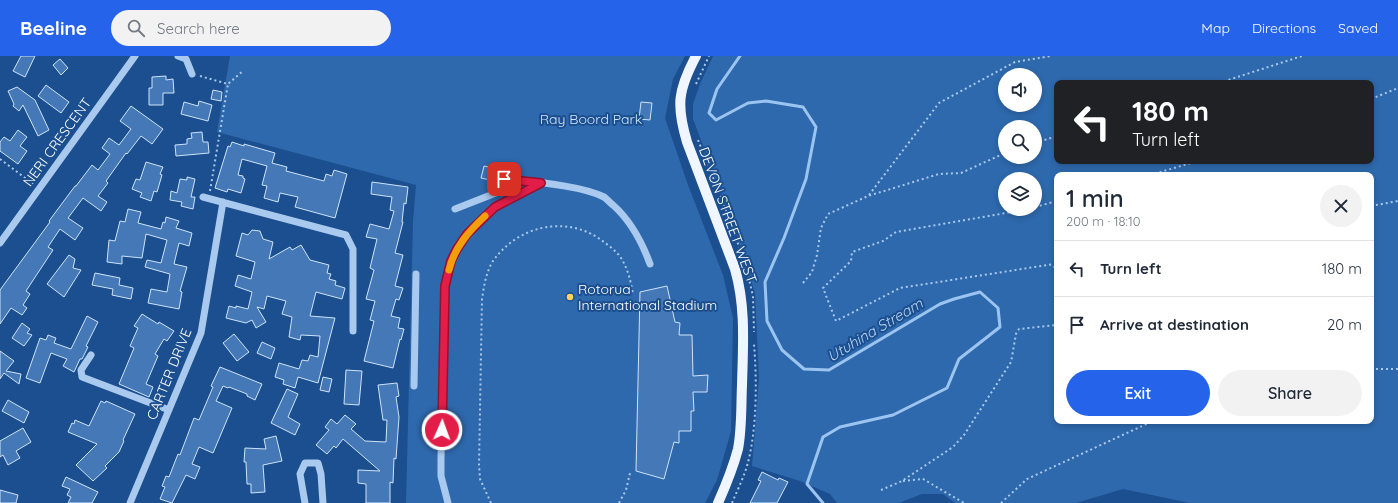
<!DOCTYPE html>
<meta charset="utf-8">
<style>
body{margin:0;font-family:Quicksand,sans-serif;background:#f2f2f3;color:#1f2937;height:100vh;display:flex;flex-direction:column;font-size:15px;white-space:nowrap}
*{box-sizing:border-box;margin:0}
p{font-size:13px;color:#747a83}
.icon{flex:none;width:22px;height:22px;fill:none;stroke:currentColor;stroke-width:2;stroke-linecap:round;stroke-linejoin:round}
.map{position:relative;flex:1;overflow:hidden}
.panel{position:absolute;left:1054px;top:116px;width:320px;height:252px;display:flex;flex-direction:column;background:#fff;border-radius:8px;box-shadow:0 2px 6px #0003}
.panel>*{flex:none}
.banner{position:absolute;left:1054px;top:24px;width:320px;height:84px;border-radius:8px;box-shadow:0 2px 6px #0003;background:#202124;color:#fff;overflow:hidden}
.buttons{position:absolute;left:998px;top:12px;display:grid;gap:8px}
.buttons a{display:grid;place-items:center;width:44px;height:44px;border-radius:50%;background:#fff;box-shadow:0 2px 6px #0003;font-size:20px}
.pin{position:absolute;display:grid;place-items:center;width:34px;height:34px;color:#fff;margin:-17px;border-radius:8px;box-shadow:0 2px 6px #0006}
.me{position:absolute;width:44px;margin:-22px;rotate:2deg;stroke-linejoin:round;filter:drop-shadow(0 0 3px #0008)}
.turn{display:flex;align-items:center;gap:14px;height:84px;padding:0 12px;font-size:18px}
.turn .icon{width:52px;height:52px;stroke-width:2.5}
.turn b{display:block;font-size:28px;line-height:34px}
.round{display:grid;place-items:center;flex:none;width:42px;height:42px;border-radius:21px;background:#f2f2f3}
.summary{display:flex;align-items:center;justify-content:space-between;height:68px;padding:0 12px}
h1{font-size:24px;font-weight:600;line-height:30px}
.button{display:flex;gap:8px;margin-top:auto;padding:8px 12px}
.button a{flex:1;height:46px;border-radius:24px;background:#2563eb;color:#fff;font-size:16px;font-weight:600;line-height:46px;text-align:center}
.button a+a{background:#f2f2f3;color:#1f2937}
ul{padding:0;list-style:none}
li{display:flex;align-items:center;gap:12px;height:56px;padding:0 12px;border-top:1px solid #e0e1e3}
li div{flex:1}
li b{display:block;font-size:15px}
li em{font-style:normal}
header{display:flex;align-items:center;gap:24px;box-sizing:border-box;height:56px;padding:0 20px;background:#2563eb;color:#fff}
header strong{font-size:19px}
nav{display:flex;gap:22px;margin-inline-start:auto;font-size:14px}
.search{width:280px;height:36px;background:#f2f2f3;display:flex;align-items:center;gap:10px;box-sizing:border-box;padding:0 14px;border-radius:22px;color:#747a83;font-size:15px}
.map>svg:first-child{display:block}
.green{fill:#2e69ad;fill-rule:evenodd}
.lines{fill:none;stroke-linecap:round;stroke-linejoin:round}
.stream{stroke:#9cc4f0;stroke-width:3}
.building{fill:#4478b7;stroke:#cfe3fa}
.path{stroke:#a9c9ee;stroke-width:2;stroke-dasharray:2 3;stroke-linecap:butt}
.minor{stroke:#a9c9ee;stroke-width:7}
.major{stroke:#f0f6ff;stroke-width:10}
.route-casing{stroke:#92132f;stroke-width:10}
.route{stroke:#e11d48;stroke-width:7}
.slow{stroke:#f59e0b;stroke-width:7}
.poi-dot{fill:#ffd166;stroke:#1b4f8f;stroke-width:1.5}
.labels{text-anchor:middle;stroke-width:4;stroke-linejoin:round;paint-order:stroke}
.park-label{font-size:14px;fill:#cfe3fa;stroke:#1b4f8f}
.street-label{font-size:14px;fill:#fff;stroke:#1b4f8f}
.poi-label{font-size:14px;fill:#fff;stroke:#1b4f8f;text-anchor:start}
.water-label{font-size:15px;font-style:italic;fill:#b5d3f5;stroke:#1b4f8f}
</style>
<header>
<strong>Beeline</strong>
<div class="search"><svg class="icon" aria-label="search" viewBox="0 0 24 24"><circle cx="10" cy="10" r="6"/><path d="M15 15l6 6"/></svg>Search here</div>
<nav><a>Map</a><a>Directions</a><a>Saved</a></nav>
</header>
<div class="map">
<svg width="1398" height="447" viewBox="0 0 1398 447">
<rect width="100%" height="100%" fill="#1b4f8f"/>
<path class="green" d="M230,0H685L673,23L665,62L688,129L723,219L733,262L731,375L717,424L705,447H406L413,165L416,129L217,76Z
M713,0H1398V447H1190L1123,433L1076,447H955L943,438H922L899,447H837L830,438L800,425L752,410L759,323L755,237L736,176L693,63V48L700,28ZM1005,19H1035V49H1005ZM1057,27H1371V105H1057ZM1005,71H1035V101H1005ZM1057,119H1371V365H1057ZM1005,123H1035V153H1005Z"/>
<g class="lines">
<path class="stream" d="M740,0L717,33L709,57L716,64L748,47L766,45L803,51L816,71L806,123L784,182L765,226L767,265L782,294L804,313L829,314L940,248L954,243L980,236L998,252L1000,271L959,303L947,332L893,359L840,371L823,381L807,428L823,447"/>
</g>
<path class="building" d="M21,0H35L25,21L13,15Z
M60,3L68,12L61,19L53,9Z
M166,20V24L173,23L174,37H163V49H149V32H152V21Z
M46,29L69,46L61,57L38,40Z
M17,31L35,44L49,74L38,80L23,49L19,55L13,50L14,48L8,35Z
M213,34L222,36L221,45L211,43Z
M199,45L212,49L208,65L181,58L184,46L198,50Z
M641,46L652,47L650,64L639,63Z
M131,50L163,73L152,88L141,80L127,98L126,97L106,125L108,127L98,140L107,146L101,155L83,142L68,162L83,172L75,184L60,173L48,191L53,194L26,235L30,238L23,249L27,252L22,259L11,252L0,268V234L50,166L49,165L75,130H76L92,109L98,114L110,98L102,92L109,82L119,89L131,73L120,65Z
M18,74L27,81L20,90L27,95L18,108L0,95V86L4,81L10,85Z
M202,76L203,86H208L209,97L176,100L175,89L187,88V83L192,82L191,77Z
M232,86L244,90V88L275,97L272,107L287,111L286,115L324,125L326,118L332,120L334,114L347,118L335,162L295,151L298,141L280,137L278,146L264,142L267,130L262,129L267,110L242,103L238,119L243,120V122L245,123L241,137L228,133L227,136L215,132L228,90L230,91Z
M146,106L163,111L160,118L162,119L157,136L154,135L151,145L140,141L142,137L132,133L136,123L140,124Z
M484,110L502,114L499,122V126L481,122Z
M187,121L195,123L191,141H195L193,153L181,150L182,146L170,144L171,135L177,137L180,123L187,124Z
M372,126L408,131L406,148L404,147L402,166H403L395,197L403,199L395,230L403,232L399,244L396,243L391,260L400,262L398,272L404,273L401,284L400,283L393,312L364,305L374,265L370,264L375,245L366,243L374,214L370,212L377,183L366,181L370,168L389,173L394,155L390,154L392,141L371,138Z
M128,153L141,156L138,167L161,173L163,166L165,167L166,161L179,165L176,172L192,177L189,190L179,187L174,208L187,211L180,235L182,236L179,253L148,247L151,233L167,236L170,218L145,211L147,204L161,207L167,184L146,178L142,202L122,200V208L107,206L109,184L115,185L120,165L125,166Z
M252,174L260,175L263,183L273,186L269,203L290,191L292,194L301,189L310,204L329,209L327,217L331,218L329,223L336,225L335,229L345,232L342,243L316,236L310,260L335,262L318,327L298,321L295,332L283,328L284,324L275,321L279,307L299,313L302,304L308,305L310,299L318,301L320,280L301,279L300,284L289,281L292,261L282,258L286,245L267,240L264,253L257,251L266,266L256,272L252,264L246,267L226,262L229,250L236,252V250L248,253L252,236L235,230L238,219L251,223L255,206L236,200L242,177L248,179Z
M69,199L75,203L73,212L81,214L64,241L47,228Z
M95,217L120,222L119,229L133,232L131,243L112,239L113,233L92,229Z
M667,230L675,266L680,267L679,279H692L693,320L708,319L707,336H693L694,355H691V375H679V387L674,386L664,423L636,415L640,236Z
M142,258L158,268L159,266L174,275L167,285L164,283L155,298L158,300L146,328L153,331L149,341L119,328L134,292L130,290L138,272L134,270Z
M87,260L98,266L86,290L88,291L82,303H80L74,316L63,310L67,303L51,297L40,327L26,322L40,282L46,284L48,279L56,282L54,287L71,293Z
M22,267L30,273L27,277L32,279L24,290L12,282Z
M234,278L249,296L237,305L223,287Z
M262,286L275,292L271,303L257,297Z
M0,295L14,305L6,315L21,318L19,328L4,317L0,323Z
M220,311L262,328L255,344L247,340V338L229,331L228,332L223,330L216,345L232,352L213,397L199,391L192,408L200,411L195,423L186,419L172,447L160,443L165,431L162,430L166,420L169,421L178,398L180,399L194,362L199,364L213,331L211,330Z
M346,314L362,315L359,349L344,348Z
M323,321L332,323L329,336L320,334Z
M397,327L399,340L396,341L399,361L396,403L394,402L393,427L390,426V447H366V428L358,427V414L380,415L343,383L336,392L334,390L327,398L316,389L329,374L325,371L331,363L337,368L345,359L356,368L351,373L365,385L386,386L387,364H383L378,329Z
M287,333L298,338L288,361L300,368L295,379L271,367Z
M8,344L29,356L24,367L2,355Z
M101,345L105,347L106,345L135,358L123,384L124,385L119,396L105,410L107,412L93,425L76,409L97,388L68,376L72,367L74,368L75,364L89,370Z
M23,372L31,386L16,395L20,402L8,409L3,399L0,401V385Z
M276,380L282,405L263,409L265,436L251,437V428H247L246,406H244L245,392L266,393L264,383Z
M762,416L778,424L779,422L788,426L777,447H750L761,425L758,424Z
M66,421L98,436L92,447H68L71,441L67,439L70,433L62,430Z
M0,434L18,439L16,447H0Z"/>
<g class="lines">
<path class="path" d="M200,20L228,28L243,15
M1219,27L1302,0
M696,28L709,0
M1371,43L1398,32
M698,84L729,162L744,205
M1035,87L1057,80
M0,103L33,128
M1150,119L1198,105
M210,135L228,28
M869,139L939,47L1015,6L1051,0
M1371,150L1398,145
M1035,151L1057,145
M1029,153L896,176L883,185L852,196L851,205L823,232L836,265L900,232L1054,208
M1057,208H1054L1057,227
M746,211L753,240L754,276
M803,227L812,216L817,199L821,172L828,158L868,140L939,118L961,117L1005,97
M1371,313H1398
M903,425L923,423L964,447
M881,434L902,425L953,391L964,379L1011,306L1016,278L1019,273L1057,269
M491,447L480,423L479,409L482,243C484,230 486,216 493,205C519,168 570,158 605,187C611,191 617,196 621,202C628,213 631,226 633,239
M619,447L626,434L630,417
M732,447C737,435 743,423 747,410C757,375 757,324 754,288
M1001,447L1027,423L1153,365"/>
<path class="minor" d="M178,0L186,3L192,18
M504,123C532,126 580,129 604,141C607,143 610,147 613,149C631,165 642,186 650,208
M203,141L346,179L353,193V275
M455,153L506,133L520,125
M0,187L135,0
M91,299L81,314L82,321L169,354
M414,330L416,218
M130,447L201,277L223,146
M305,447L300,418L305,407H318L321,418L323,447
M448,447L441,420V403L445,231L451,205L457,193L467,178L495,151L541,127"/>
<path class="major" d="M696,0C678,34 676,49 687,86L735,213C746,251 743,290 742,329C741,350 742,372 738,393C733,412 726,429 718,447"/>
</g>
<g class="lines">
<defs>
<path id="route" d="M442,374L445,230L451,205L457,193L467,178L495,151L541,127L504,123"/>
</defs>
<use href="#route" class="route-casing"/>
<use href="#route" class="route"/>
<path class="slow" d="M449,214C454,192 469,175 485,160"/>
</g>
<circle class="poi-dot" cx="570" cy="241" r="4"/>
<g class="labels">
<g class="park-label">
<text x="591" y="68">Ray Boord Park</text>
</g>
<g class="street-label">
<text transform="translate(57 86) rotate(-54)" y="5">NERI CRESCENT</text>
<text transform="translate(728 159) rotate(70)" y="5">DEVON STREET WEST</text>
<text transform="translate(169 318) rotate(-68)" y="5">CARTER DRIVE</text>
</g>
<g class="poi-label">
<text x="578" y="238">Rotorua<tspan x="578" dy="16">International Stadium</tspan></text>
</g>
<g class="water-label">
<text transform="translate(875 274) rotate(-31)" y="5">Utuhina Stream</text>
</g>
</g>
</svg>
<div class="buttons">
<a><svg class="icon" aria-label="sound" viewBox="0 0 24 24"><path d="M4 9h4l5-4v14l-5-4H4zM17 9q2 3 0 6"/></svg></a>
<a><svg class="icon" aria-label="search" viewBox="0 0 24 24"><circle cx="10" cy="10" r="6"/><path d="M15 15l6 6"/></svg></a>
<a><svg class="icon" aria-label="layers" viewBox="0 0 24 24"><path d="M12 4l9 5-9 5-9-5zM3 14l9 5 9-5"/></svg></a>
</div>
<div class="pin" style="left:504px;top:123px;background:#d93025"><svg class="icon" aria-label="arrive" viewBox="0 0 24 24"><path d="M6 21V4h12l-3 4 3 4H6"/></svg></div>
<svg class="me" style="left:442px;top:374px" viewBox="-20 -20 40 40"><circle r="17" fill="#e11d48" stroke="#fff" stroke-width="3"/><path d="M0-11L8 9 0 5-8 9z" fill="#fff"/></svg>
<div class="banner">
<div class="turn"><svg class="icon" aria-label="left" viewBox="0 0 24 24"><path d="M17 20v-9H6M10 6l-5 5 5 5"/></svg><div><b>180 m</b>Turn left</div></div>
</div>
<section class="panel">
<div class="summary"><div><h1>1 min</h1><p>200 m · 18:10</p></div><a class="round"><svg class="icon" aria-label="close" viewBox="0 0 24 24"><path d="M6 6l12 12M18 6L6 18"/></svg></a></div>
<ul>
<li><svg class="icon" aria-label="left" viewBox="0 0 24 24"><path d="M17 20v-9H6M10 6l-5 5 5 5"/></svg><div><b>Turn left</b></div><em>180 m</em></li>
<li><svg class="icon" aria-label="arrive" viewBox="0 0 24 24"><path d="M6 21V4h12l-3 4 3 4H6"/></svg><div><b>Arrive at destination</b></div><em>20 m</em></li>
</ul>
<div class="button"><a>Exit</a><a>Share</a></div>
</section>
</div>
